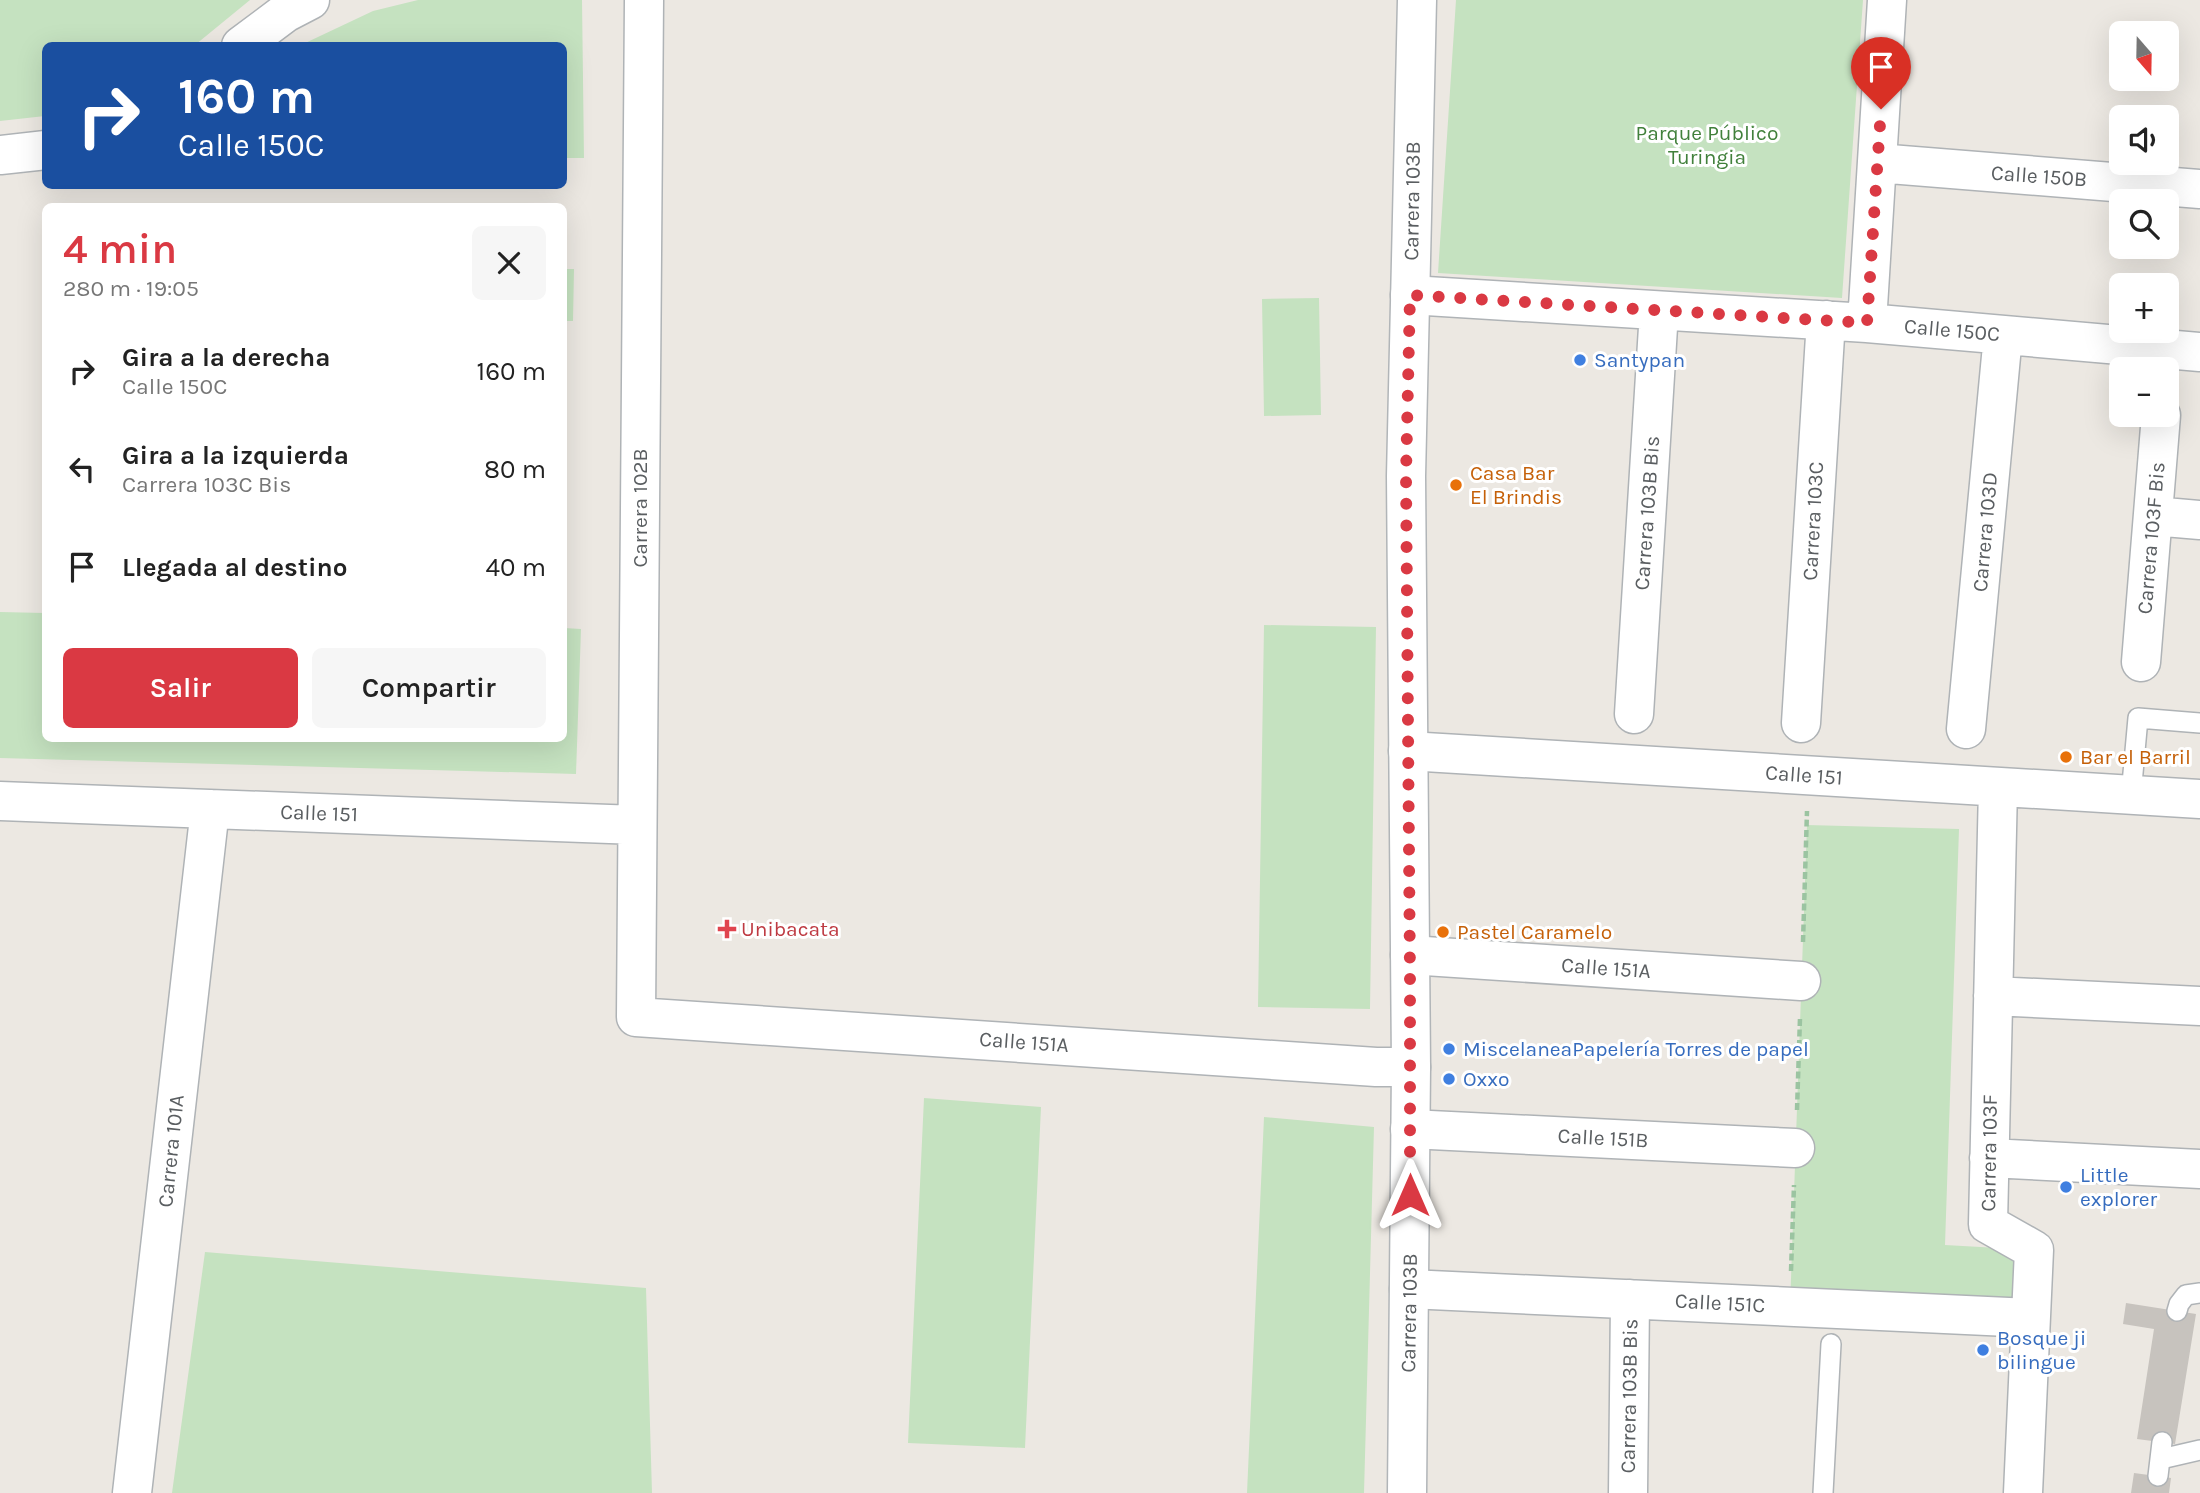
<!DOCTYPE html>
<html lang="es">
<meta charset="utf-8">
<style>
body{margin:0;font-family:Karla,sans-serif;background:#f6f6f6;color:#222;height:100vh;display:flex;flex-direction:column;font-size:26px;white-space:nowrap}
*{box-sizing:border-box;margin:0}
p{font-size:23px;color:#767676}
.icon{flex:none;width:38px;height:38px;fill:none;stroke:currentColor;stroke-width:2;stroke-linecap:round;stroke-linejoin:round}
.map{position:relative;flex:1;overflow:hidden}
.panel{position:absolute;left:42px;top:203px;width:525px;height:539px;display:flex;flex-direction:column;background:#fff;border-radius:10px;box-shadow:0 7px 28px #0002}
.panel>*{flex:none}
.hud{position:absolute;left:42px;top:42px;width:525px;height:147px;border-radius:10px;box-shadow:0 7px 28px #0002;background:#1a4fa0;color:#fff;overflow:hidden}
.needle{width:46px;rotate:160deg}
.buttons{position:absolute;left:2109px;top:21px;display:grid;gap:14px}
.buttons a{display:grid;place-items:center;width:70px;height:70px;border-radius:10px;background:#fff;box-shadow:0 7px 28px #0002;font-size:35px}
.pin{position:absolute;display:grid;place-items:center;width:60px;height:60px;color:#fff;margin:-72px -30px;border-radius:50% 50% 50% 0;rotate:-45deg;box-shadow:0 0 7px #0007}
.pin .icon{rotate:45deg}
.me{position:absolute;width:77px;margin:-38px;rotate:0deg;stroke-linejoin:round;filter:drop-shadow(0 0 5px #0008)}
.turn{display:flex;align-items:center;gap:24px;height:147px;padding:0 21px;font-size:32px}
.turn .icon{width:91px;height:91px;stroke-width:2.5}
.turn b{display:block;font-size:49px;line-height:60px}
.round{display:grid;place-items:center;flex:none;width:74px;height:74px;border-radius:10px;background:#f6f6f6}
.summary{display:flex;align-items:center;justify-content:space-between;height:119px;padding:0 21px}
h1{font-size:42px;font-weight:600;line-height:52px;color:#da3943}
.button{display:flex;gap:14px;margin-top:auto;padding:14px 21px}
.button a{flex:1;height:80px;border-radius:10px;background:#da3943;color:#fff;font-size:28px;font-weight:600;line-height:80px;text-align:center}
.button a+a{background:#f6f6f6;color:#222}
ul{padding:0;list-style:none}
li{display:flex;align-items:center;gap:21px;height:98px;padding:0 21px}
li div{flex:1}
li b{display:block;font-size:26px}
li em{font-style:normal}
.map>svg:first-child{display:block}
.green{fill:#c5e2c0}
.building{fill:#c7c3be}
.lines{fill:none;stroke-linecap:round;stroke-linejoin:round}
.lane-casing{stroke:#afb3b6;stroke-width:22}
.street-casing{stroke:#afb3b6;stroke-width:41}
.secondary-casing{stroke:#b1b5b8;stroke-width:41}
.path{stroke:#9bc4a1;stroke-width:4.5;stroke-dasharray:7 3.5;stroke-linecap:butt}
.lane{stroke:#fff;stroke-width:19}
.street{stroke:#fff;stroke-width:38}
.secondary{stroke:#fff;stroke-width:38}
.route{stroke:#da3943;stroke-width:12;stroke-dasharray:0 21.6}
.shop-dot{fill:#3f7fe0;stroke:#fff;stroke-width:2.5}
.food-dot{fill:#e8710a;stroke:#fff;stroke-width:2.5}
.health-dot{fill:#e0444e;stroke:#fff;stroke-width:2.5}
.labels{text-anchor:middle;stroke-width:6;stroke-linejoin:round;paint-order:stroke}
.park-label{font-size:21px;fill:#41803b;stroke:#fff}
.street-label{font-size:21px;fill:#5a5e61;stroke:#fff}
.shop-label{font-size:21px;fill:#366cbe;stroke:#fff;text-anchor:start}
.food-label{font-size:21px;fill:#c56008;stroke:#fff;text-anchor:start}
.health-label{font-size:21px;fill:#be3a42;stroke:#fff;text-anchor:start}
</style>
<div class="map">
<svg width="2200" height="1493" viewBox="0 0 2200 1493">
<rect width="100%" height="100%" fill="#ece8e2"/>
<path class="green" d="M0,0H250L195,45L46,46L45,116L0,121Z
M418,0H582L584,158H564V46L301,45L373,11Z
M1456,0H1863L1842,298L1438,273Z
M564,269H574L573,321H564Z
M1319,298L1321,415L1264,416L1262,299Z
M0,612L45,613L46,738H564V628L581,629L576,774L0,758Z
M1264,625L1376,627L1370,1009L1258,1007Z
M1807,825L1959,829L1945,1245L2034,1250L2030,1318L1790,1307Z
M924,1098L1041,1107L1025,1448L908,1443Z
M1264,1117L1374,1127L1364,1493H1247Z
M205,1252L646,1288L652,1493H172Z"/>
<path class="building" d="M2126,1303L2196,1314L2175,1444L2137,1439L2154,1329L2123,1324Z
M2134,1473L2171,1478L2169,1493H2131Z"/>
<g class="lines">
<defs>
<path id="lane" d="M2131,795L2138,718L2200,723
M2177,1311L2179,1304L2186,1295L2200,1293
M2161,1459L2200,1450
M2158,1476L2162,1442
M1823,1493L1831,1344"/>
<path id="street" d="M644,0L636,1017L1376,1067H1411
M241,46L285,13L310,0
M0,155L46,150
M1877,163L2200,189
M1410,295L1867,323L2200,352
M1867,323L1887,0
M2153,516L2200,520
M2141,662L2161,415
M1634,714L1659,311
M1801,723L1826,320
M1966,729L2003,335
M1408,751L2200,799
M1998,787L1988,1224L2034,1250L2023,1493
M0,801L637,825
M1410,955L1801,981
M1993,996L2200,1006
M1410,1129L1795,1148
M1989,1158L2200,1169
M1409,1289L2030,1318
M132,1493L210,809
M1628,1493L1630,1299"/>
<path id="secondary" d="M1407,1493L1411,1067L1406,476L1417,0"/>
</defs>
<use href="#lane" class="lane-casing"/>
<use href="#street" class="street-casing"/>
<use href="#secondary" class="secondary-casing"/>
<path class="path" d="M1803,942L1807,811
M1797,1110L1800,1018
M1791,1271L1794,1185"/>
<use href="#lane" class="lane"/>
<use href="#street" class="street"/>
<use href="#secondary" class="secondary"/>
</g>
<g class="lines">
<path class="route" d="M1410,1195V977L1406,475L1410,295L1867,323L1881,109"/>
</g>
<g class="shop-dot">
<circle cx="1580" cy="360" r="7"/>
<circle cx="1449" cy="1049" r="7"/>
<circle cx="1449" cy="1079" r="7"/>
<circle cx="2066" cy="1187" r="7"/>
<circle cx="1983" cy="1350" r="7"/>
</g>
<g class="food-dot">
<circle cx="1456" cy="485" r="7"/>
<circle cx="2066" cy="757" r="7"/>
<circle cx="1443" cy="932" r="7"/>
</g>
<path class="health-dot" d="M723.5 918.5h7v7h7v7h-7v7h-7v-7h-7v-7h7z"/>
<g class="labels">
<g class="park-label">
<text x="1707" y="140">Parque Público<tspan x="1707" dy="24">Turingia</tspan></text>
</g>
<g class="street-label">
<text transform="translate(2039 176) rotate(4)" y="7">Calle 150B</text>
<text transform="translate(1412 201) rotate(-89)" y="7">Carrera 103B</text>
<text transform="translate(1952 330) rotate(5)" y="7">Calle 150C</text>
<text transform="translate(640 508) rotate(-90)" y="7">Carrera 102B</text>
<text transform="translate(1647 513) rotate(-86)" y="7">Carrera 103B Bis</text>
<text transform="translate(1813 521) rotate(-87)" y="7">Carrera 103C</text>
<text transform="translate(1985 532) rotate(-85)" y="7">Carrera 103D</text>
<text transform="translate(2151 538) rotate(-85)" y="7">Carrera 103F Bis</text>
<text transform="translate(1804 775) rotate(4)" y="7">Calle 151</text>
<text transform="translate(319 813) rotate(2)" y="7">Calle 151</text>
<text transform="translate(1606 968) rotate(4)" y="7">Calle 151A</text>
<text transform="translate(1024 1042) rotate(4)" y="7">Calle 151A</text>
<text transform="translate(1603 1138) rotate(3)" y="7">Calle 151B</text>
<text transform="translate(171 1151) rotate(-84)" y="7">Carrera 101A</text>
<text transform="translate(1989 1153) rotate(-89)" y="7">Carrera 103F</text>
<text transform="translate(1720 1303) rotate(3)" y="7">Calle 151C</text>
<text transform="translate(1409 1313) rotate(-89)" y="7">Carrera 103B</text>
<text transform="translate(1629 1396) rotate(-89)" y="7">Carrera 103B Bis</text>
</g>
<g class="shop-label">
<text x="1594" y="367">Santypan</text>
<text x="1463" y="1056">MiscelaneaPapelería Torres de papel</text>
<text x="1463" y="1086">Oxxo</text>
<text x="2080" y="1182">Little<tspan x="2080" dy="24">explorer</tspan></text>
<text x="1997" y="1345">Bosque ji<tspan x="1997" dy="24">bilingue</tspan></text>
</g>
<g class="food-label">
<text x="1470" y="480">Casa Bar<tspan x="1470" dy="24">El Brindis</tspan></text>
<text x="2080" y="764">Bar el Barril</text>
<text x="1457" y="939">Pastel Caramelo</text>
</g>
<g class="health-label">
<text x="741" y="936">Unibacata</text>
</g>
</g>
</svg>
<div class="buttons">
<a><svg class="needle" viewBox="-14 -14 28 28"><path d="M0-13l5 13h-10z" fill="#e53935"/><path d="M0 13l5-13h-10z" fill="#767676"/></svg></a>
<a><svg class="icon" aria-label="sound" viewBox="0 0 24 24"><path d="M4 9h4l5-4v14l-5-4H4zM17 9q2 3 0 6"/></svg></a>
<a><svg class="icon" aria-label="search" viewBox="0 0 24 24"><circle cx="10" cy="10" r="6"/><path d="M15 15l6 6"/></svg></a>
<a>+</a>
<a>−</a>
</div>
<div class="pin" style="left:1881px;top:109px;background:#d93025"><svg class="icon" aria-label="arrive" viewBox="0 0 24 24"><path d="M6 21V4h12l-3 4 3 4H6"/></svg></div>
<svg class="me" style="left:1410px;top:1195px" viewBox="-20 -20 40 40"><path d="M0-17L14 15 0 8-14 15z" fill="#da3943" stroke="#fff" stroke-width="4"/></svg>
<div class="hud">
<div class="turn"><svg class="icon" aria-label="right" viewBox="0 0 24 24"><path d="M7 20v-9h11M14 6l5 5-5 5"/></svg><div><b>160 m</b>Calle 150C</div></div>
</div>
<section class="panel">
<div class="summary"><div><h1>4 min</h1><p>280 m · 19:05</p></div><a class="round"><svg class="icon" aria-label="close" viewBox="0 0 24 24"><path d="M6 6l12 12M18 6L6 18"/></svg></a></div>
<ul>
<li><svg class="icon" aria-label="right" viewBox="0 0 24 24"><path d="M7 20v-9h11M14 6l5 5-5 5"/></svg><div><b>Gira a la derecha</b><p>Calle 150C</p></div><em>160 m</em></li>
<li><svg class="icon" aria-label="left" viewBox="0 0 24 24"><path d="M17 20v-9H6M10 6l-5 5 5 5"/></svg><div><b>Gira a la izquierda</b><p>Carrera 103C Bis</p></div><em>80 m</em></li>
<li><svg class="icon" aria-label="arrive" viewBox="0 0 24 24"><path d="M6 21V4h12l-3 4 3 4H6"/></svg><div><b>Llegada al destino</b></div><em>40 m</em></li>
</ul>
<div class="button"><a>Salir</a><a>Compartir</a></div>
</section>
</div>
